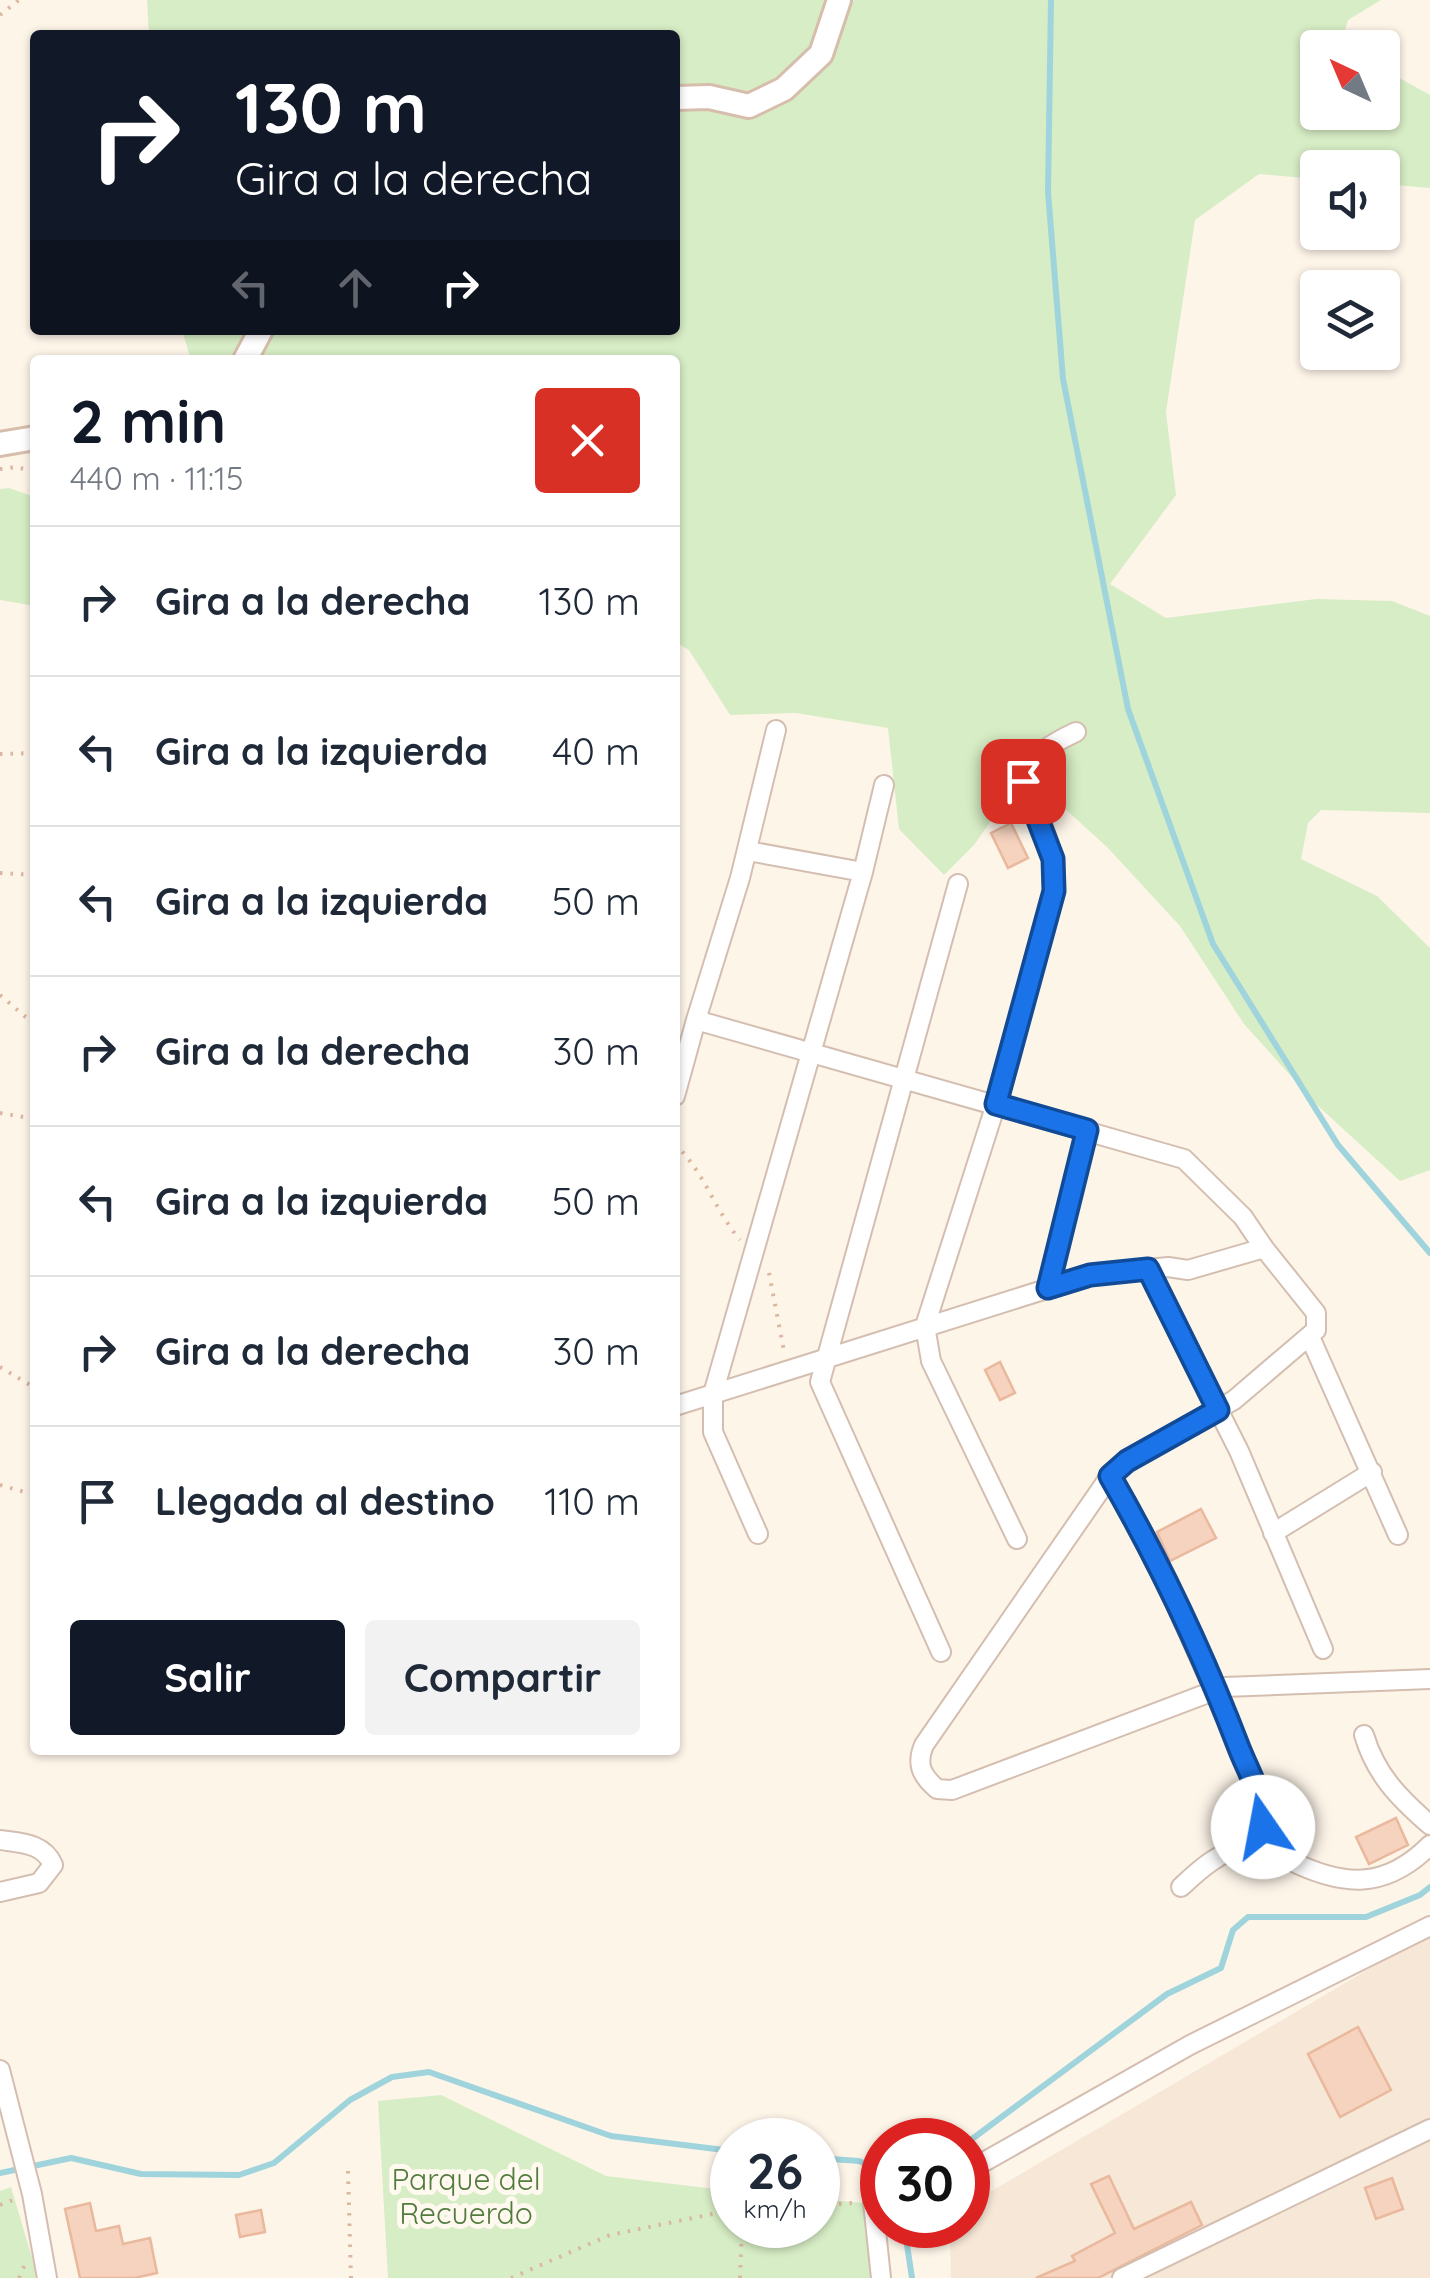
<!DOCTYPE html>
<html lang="es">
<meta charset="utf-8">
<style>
body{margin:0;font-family:Quicksand,sans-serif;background:#f2f2f3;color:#1f2937;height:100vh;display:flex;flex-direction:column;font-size:38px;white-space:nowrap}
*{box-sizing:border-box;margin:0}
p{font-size:32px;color:#747a83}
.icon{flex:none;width:55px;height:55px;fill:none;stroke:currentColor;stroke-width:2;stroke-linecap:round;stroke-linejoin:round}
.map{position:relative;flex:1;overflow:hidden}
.side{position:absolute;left:30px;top:355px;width:650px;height:1400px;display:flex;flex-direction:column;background:#fff;border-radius:10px;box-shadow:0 2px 8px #0004}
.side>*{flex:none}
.banner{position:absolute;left:30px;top:30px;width:650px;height:305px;border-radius:10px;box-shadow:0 2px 8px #0004;background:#111827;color:#fff;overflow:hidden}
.needle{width:65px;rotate:316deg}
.tools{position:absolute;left:1300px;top:30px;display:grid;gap:20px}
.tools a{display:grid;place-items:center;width:100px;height:100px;border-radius:10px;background:#fff;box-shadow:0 2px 8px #0004;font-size:50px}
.speed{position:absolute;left:710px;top:2118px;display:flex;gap:20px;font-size:50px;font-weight:700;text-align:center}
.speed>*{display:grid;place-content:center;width:130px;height:130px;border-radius:50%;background:#fff;box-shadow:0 2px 8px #0004;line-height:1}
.speed small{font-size:25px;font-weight:400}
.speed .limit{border:15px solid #d22;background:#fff;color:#111}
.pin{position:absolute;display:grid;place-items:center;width:85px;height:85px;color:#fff;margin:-42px;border-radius:20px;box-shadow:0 5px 15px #0006}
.me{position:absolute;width:110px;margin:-55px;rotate:348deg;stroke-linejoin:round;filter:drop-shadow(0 0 8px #0008)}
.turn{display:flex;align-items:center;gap:35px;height:210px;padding:0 40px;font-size:45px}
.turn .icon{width:130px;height:130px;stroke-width:2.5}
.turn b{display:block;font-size:70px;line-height:85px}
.lanes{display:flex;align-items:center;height:95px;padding:0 40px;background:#0003;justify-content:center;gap:50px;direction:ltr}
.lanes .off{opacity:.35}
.round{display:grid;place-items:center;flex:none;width:105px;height:105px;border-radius:10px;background:#f2f2f3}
.overview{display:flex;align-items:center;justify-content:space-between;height:170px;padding:0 40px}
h1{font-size:60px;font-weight:700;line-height:75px;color:#111827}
.cta{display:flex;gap:20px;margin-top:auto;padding:20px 40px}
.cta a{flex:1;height:115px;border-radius:10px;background:#111827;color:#fff;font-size:40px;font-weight:700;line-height:115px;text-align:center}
.cta a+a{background:#f2f2f3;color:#1f2937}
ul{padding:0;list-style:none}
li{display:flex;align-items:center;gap:30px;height:150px;padding:0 40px;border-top:2px solid #e0e1e3}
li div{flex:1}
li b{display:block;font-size:38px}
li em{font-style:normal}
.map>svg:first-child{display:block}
.residential{fill:#f6e7d6}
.green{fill:#d7edc5}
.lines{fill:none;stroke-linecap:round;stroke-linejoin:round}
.stream{stroke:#a0d4dc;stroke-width:6}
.building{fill:#f5d3be;stroke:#e9b89d;stroke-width:2.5}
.street-casing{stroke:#d4beb0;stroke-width:22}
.secondary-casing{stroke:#d7beac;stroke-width:28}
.path{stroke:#dbb6a0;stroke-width:4;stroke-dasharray:2.5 8;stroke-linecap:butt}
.street{stroke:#fff;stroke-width:18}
.secondary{stroke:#fff;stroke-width:22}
.route-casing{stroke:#114b97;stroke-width:25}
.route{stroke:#1a73e8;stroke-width:18}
.labels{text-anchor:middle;stroke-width:10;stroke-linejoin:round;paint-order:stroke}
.park-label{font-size:30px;fill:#527b3e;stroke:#fff9f0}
</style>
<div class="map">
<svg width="1430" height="2278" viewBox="0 0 1430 2278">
<rect width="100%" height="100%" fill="#fef5e9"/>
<path class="residential" d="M1430,1933V2278H951L950,2225H968V2205Z"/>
<path class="green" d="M147,0H1381L1348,20L1340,47L1318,48V112H1382L1383,69L1430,95V188L1383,184L1382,168H1318L1317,179L1259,174L1195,220L1166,412L1176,495L1110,584L1166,618L1316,599L1392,601L1430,616V813L1321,810L1308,823L1301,859L1377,896L1430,948V1170L1400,1181L1317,1105L1244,1024L1180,926L1107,847L1053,798H1007L974,845L944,875L899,829L888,728L796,713L730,715L689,650L675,642V360H191L182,330H675V35H149Z
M9,488L35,497V606L0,600V489Z
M441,2095L606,2176L732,2191V2225H818V2199L864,2203L873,2278H388L378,2101Z
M11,2187L38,2278H0V2191Z"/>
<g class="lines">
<path class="stream" d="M1051,0L1048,192L1063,379L1128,709L1213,944L1338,1145L1430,1253
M968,2142L1167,1994L1221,1968L1233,1930L1248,1917H1366L1420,1895L1430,1887
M818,2158L859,2161L882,2171
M0,2173L71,2158L141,2174L239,2175L274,2163L350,2100L392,2077L429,2072L611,2136L732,2151
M904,2225L912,2278"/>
</g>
<path class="building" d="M1011,823L1028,858L1008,868L991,833Z
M1000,1362L1015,1393L1000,1400L985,1370Z
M1201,1509L1216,1538L1170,1561L1157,1532Z
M1396,1818L1408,1845L1369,1864L1356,1837Z
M1358,2027L1391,2090L1340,2117L1308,2054Z
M1109,2176L1134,2229L1191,2202L1202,2225L1098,2278H1036L1075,2261L1072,2256L1115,2233L1091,2184Z
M1392,2178L1403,2209L1376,2219L1365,2188Z
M90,2203L96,2231L119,2226L123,2244L150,2238L157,2273L134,2278H80L65,2209Z
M261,2210L265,2232L240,2237L236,2215Z"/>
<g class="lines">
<defs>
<path id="street" d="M776,730L740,878L696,1020L1184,1159L1243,1217L1264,1248
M748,851L863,872L713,1394V1432L758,1534
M863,872L884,785
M675,1096L696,1020
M1147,1269L1239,1451L1323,1649
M1048,1288L1087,1130
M1310,1337L1398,1535
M675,1406L1091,1275L1168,1267L1188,1270L1264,1248L1316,1313V1330L1234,1400L1127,1461L1110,1476L924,1745C916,1764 921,1775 937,1789L952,1790L1224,1687L1430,1679
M1110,1476L1148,1542L1264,1802L1260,1847
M1273,1533L1372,1472
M1017,1539L931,1361L925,1326L996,1104L1055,891C1054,881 1055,869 1053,859C1039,793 990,772 1076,732
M941,1652L820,1382L958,884
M1364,1735C1376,1775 1399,1798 1430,1825
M0,1840C21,1843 44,1843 53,1865L39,1883L0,1892
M1181,1887C1199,1870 1220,1851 1246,1846C1261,1843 1276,1853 1289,1860C1343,1887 1385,1890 1430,1845
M0,2070L32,2194L47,2278
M968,2171L1190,2045L1430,1926
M881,2278L873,2202L882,2201
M1122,2278L1430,2129"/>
<path id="secondary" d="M675,98L709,97L749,106L784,89L821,54L839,0
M245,360L261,330
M0,444L35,438"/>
</defs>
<use href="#street" class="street-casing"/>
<use href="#secondary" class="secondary-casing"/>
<path class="path" d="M0,15L19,0
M0,469L17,467L35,472
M0,754L35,753
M0,873L35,875
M0,995L35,1025
M0,1113L35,1119
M675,1144C705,1173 714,1209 740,1240
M769,1273L784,1351
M0,1367L35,1388
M0,1485L35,1495
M348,2171L351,2278
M0,2205L13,2200
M818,2205L853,2203
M19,2278L25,2264
M511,2278L610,2235L732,2210
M740,2278L742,2225"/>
<use href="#street" class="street"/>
<use href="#secondary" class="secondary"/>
</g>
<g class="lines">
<defs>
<path id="route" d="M1023,781L1053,859L1054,891L996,1104L1087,1130L1048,1288L1090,1275L1148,1269L1218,1410L1127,1461L1110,1476C1160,1563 1203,1654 1239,1748C1250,1776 1264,1796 1263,1827"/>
</defs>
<use href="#route" class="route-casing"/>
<use href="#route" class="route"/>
</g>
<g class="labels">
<g class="park-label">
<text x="466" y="2190">Parque del<tspan x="466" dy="34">Recuerdo</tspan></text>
</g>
</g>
</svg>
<div class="tools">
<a><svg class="needle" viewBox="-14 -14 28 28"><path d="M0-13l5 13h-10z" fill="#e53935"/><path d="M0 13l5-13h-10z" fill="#747a83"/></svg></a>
<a><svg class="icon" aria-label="sound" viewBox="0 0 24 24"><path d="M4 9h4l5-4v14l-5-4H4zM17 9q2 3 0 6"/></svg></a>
<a><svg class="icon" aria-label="layers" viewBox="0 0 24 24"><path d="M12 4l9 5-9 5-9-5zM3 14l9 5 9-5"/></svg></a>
</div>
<div class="speed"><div>26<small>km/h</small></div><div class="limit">30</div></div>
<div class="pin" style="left:1023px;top:781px;background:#d93025"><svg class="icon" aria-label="arrive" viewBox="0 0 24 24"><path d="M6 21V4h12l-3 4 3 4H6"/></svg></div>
<svg class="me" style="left:1263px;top:1827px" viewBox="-20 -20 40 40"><circle r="19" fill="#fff"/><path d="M0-13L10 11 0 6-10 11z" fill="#1a73e8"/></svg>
<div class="banner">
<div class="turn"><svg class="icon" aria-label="right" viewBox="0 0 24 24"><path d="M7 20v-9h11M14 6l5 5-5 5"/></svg><div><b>130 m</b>Gira a la derecha</div></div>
<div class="lanes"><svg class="icon off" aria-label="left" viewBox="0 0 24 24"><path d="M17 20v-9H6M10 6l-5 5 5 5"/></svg><svg class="icon off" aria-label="ahead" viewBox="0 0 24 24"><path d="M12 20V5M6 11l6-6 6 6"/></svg><svg class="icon" aria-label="right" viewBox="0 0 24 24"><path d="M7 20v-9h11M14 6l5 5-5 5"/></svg></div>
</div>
<section class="side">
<div class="overview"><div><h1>2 min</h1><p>440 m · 11:15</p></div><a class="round" style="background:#d93025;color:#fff"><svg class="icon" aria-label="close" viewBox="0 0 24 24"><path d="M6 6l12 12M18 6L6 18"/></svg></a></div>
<ul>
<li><svg class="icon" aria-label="right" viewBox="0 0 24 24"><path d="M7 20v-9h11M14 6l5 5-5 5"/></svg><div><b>Gira a la derecha</b></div><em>130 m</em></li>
<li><svg class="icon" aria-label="left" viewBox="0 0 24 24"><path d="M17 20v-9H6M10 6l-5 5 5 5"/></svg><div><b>Gira a la izquierda</b></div><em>40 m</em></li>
<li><svg class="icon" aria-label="left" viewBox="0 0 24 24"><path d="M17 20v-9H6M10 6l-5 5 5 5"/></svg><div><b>Gira a la izquierda</b></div><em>50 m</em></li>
<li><svg class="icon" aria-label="right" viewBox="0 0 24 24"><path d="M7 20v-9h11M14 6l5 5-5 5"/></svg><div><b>Gira a la derecha</b></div><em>30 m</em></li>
<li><svg class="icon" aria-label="left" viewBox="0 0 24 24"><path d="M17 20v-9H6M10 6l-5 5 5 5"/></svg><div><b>Gira a la izquierda</b></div><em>50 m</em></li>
<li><svg class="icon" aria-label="right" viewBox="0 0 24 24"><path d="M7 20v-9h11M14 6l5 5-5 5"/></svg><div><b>Gira a la derecha</b></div><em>30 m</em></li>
<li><svg class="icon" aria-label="arrive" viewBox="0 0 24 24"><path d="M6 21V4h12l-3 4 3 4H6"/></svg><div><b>Llegada al destino</b></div><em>110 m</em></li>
</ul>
<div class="cta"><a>Salir</a><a>Compartir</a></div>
</section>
</div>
